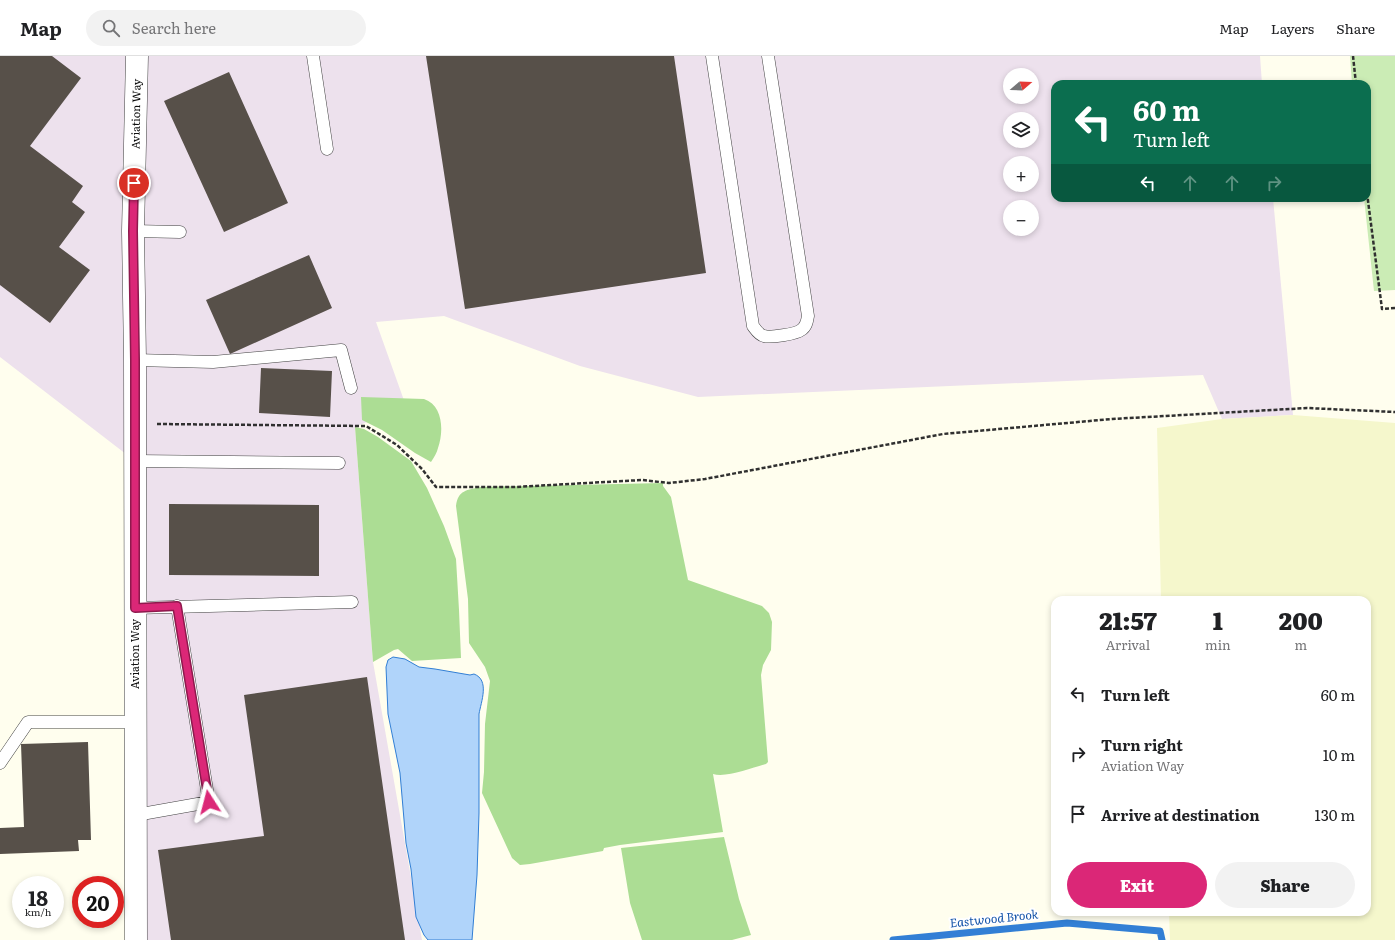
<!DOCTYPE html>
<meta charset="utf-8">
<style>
body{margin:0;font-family:Literata,serif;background:#f2f2f2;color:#202124;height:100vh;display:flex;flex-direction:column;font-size:15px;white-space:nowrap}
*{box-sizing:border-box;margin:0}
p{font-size:13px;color:#757577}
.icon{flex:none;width:22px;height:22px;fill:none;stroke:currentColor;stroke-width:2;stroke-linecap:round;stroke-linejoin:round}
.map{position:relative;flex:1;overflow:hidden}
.drawer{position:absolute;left:1051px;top:540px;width:320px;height:320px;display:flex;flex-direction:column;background:#fff;border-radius:12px;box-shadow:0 2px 6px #0003}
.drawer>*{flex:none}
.hud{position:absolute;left:1051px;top:24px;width:320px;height:122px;border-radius:12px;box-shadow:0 2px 6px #0003;background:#0b6e4f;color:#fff;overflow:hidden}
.needle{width:26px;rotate:71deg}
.fabs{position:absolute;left:1003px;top:12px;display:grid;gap:8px}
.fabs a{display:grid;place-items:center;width:36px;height:36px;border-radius:50%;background:#fff;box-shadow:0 2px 6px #0003;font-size:20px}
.speed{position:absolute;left:12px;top:820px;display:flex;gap:8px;font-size:20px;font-weight:700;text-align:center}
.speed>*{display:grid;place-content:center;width:52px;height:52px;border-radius:50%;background:#fff;box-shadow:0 2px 6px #0003;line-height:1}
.speed small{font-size:10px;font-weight:400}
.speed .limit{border:6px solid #d22;background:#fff;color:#111}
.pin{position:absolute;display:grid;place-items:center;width:34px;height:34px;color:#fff;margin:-17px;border:2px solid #fff;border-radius:50%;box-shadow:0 1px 4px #0007}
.me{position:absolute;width:44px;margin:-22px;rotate:351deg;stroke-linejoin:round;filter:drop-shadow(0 0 3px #0008)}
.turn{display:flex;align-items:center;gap:14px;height:84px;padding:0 16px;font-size:18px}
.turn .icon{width:52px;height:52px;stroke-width:2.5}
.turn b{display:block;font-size:28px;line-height:34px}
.lanes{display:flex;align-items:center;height:38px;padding:0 16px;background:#0003;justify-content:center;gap:20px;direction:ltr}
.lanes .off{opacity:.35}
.eta{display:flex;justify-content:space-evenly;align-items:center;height:68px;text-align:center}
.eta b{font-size:24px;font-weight:800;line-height:28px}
.button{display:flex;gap:8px;margin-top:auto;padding:8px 16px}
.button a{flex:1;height:46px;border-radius:24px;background:#db2777;color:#fff;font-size:16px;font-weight:800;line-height:46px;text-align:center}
.button a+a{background:#f2f2f2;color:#202124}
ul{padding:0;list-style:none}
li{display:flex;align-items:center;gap:12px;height:60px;padding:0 16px}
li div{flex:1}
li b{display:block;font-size:15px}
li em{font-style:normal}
header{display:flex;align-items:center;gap:24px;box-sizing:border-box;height:56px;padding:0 20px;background:#fff;border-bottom:1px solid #e0e0e0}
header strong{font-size:19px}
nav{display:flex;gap:22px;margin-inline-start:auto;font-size:14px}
.search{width:280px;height:36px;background:#f2f2f2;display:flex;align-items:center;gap:10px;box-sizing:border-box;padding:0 14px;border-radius:22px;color:#757577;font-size:15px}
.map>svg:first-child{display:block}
.industrial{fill:#ede1ed;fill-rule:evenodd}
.farmland{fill:#f5f7cc}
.green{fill:#cbecb5}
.forest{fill:#acdd94}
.water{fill:#b0d4fa;stroke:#327fd5}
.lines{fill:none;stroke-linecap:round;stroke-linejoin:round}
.stream{stroke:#327fd5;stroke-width:7}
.building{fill:#575049}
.lane-casing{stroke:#414141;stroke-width:13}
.street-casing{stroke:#414141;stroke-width:23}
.path{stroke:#303030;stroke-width:2.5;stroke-dasharray:4 2;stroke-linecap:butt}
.lane{stroke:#fff;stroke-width:12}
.street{stroke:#fff;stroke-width:22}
.route-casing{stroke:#8e194d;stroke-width:10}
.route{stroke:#db2777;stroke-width:7}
.labels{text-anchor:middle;stroke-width:4;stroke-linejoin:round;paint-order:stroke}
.street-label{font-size:11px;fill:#0e0e0e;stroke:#fff}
.water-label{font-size:12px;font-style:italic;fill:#1051a7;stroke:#fff}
</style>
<header>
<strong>Map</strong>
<div class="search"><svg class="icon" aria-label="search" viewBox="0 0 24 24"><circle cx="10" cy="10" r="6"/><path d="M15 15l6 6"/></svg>Search here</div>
<nav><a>Map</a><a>Layers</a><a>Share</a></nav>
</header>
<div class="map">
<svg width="1395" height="884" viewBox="0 0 1395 884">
<rect width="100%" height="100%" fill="#fffeee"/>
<path class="industrial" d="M0,0H1260L1262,28H1055V142H1273L1293,359L1222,363L1203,319L698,341L580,310L444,260L376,266L406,350L355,371L373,606L422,884H136L135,405L0,301ZM1010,19H1032V41H1010ZM1010,63H1032V85H1010ZM1010,107H1032V129H1010ZM1010,151H1032V173H1010Z"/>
<path class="farmland" d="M1293,359L1395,367V884H1170L1169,856H1367V544H1161L1157,372L1222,363Z"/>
<path class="green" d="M1350,0H1395V234L1374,235L1364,142H1367V28H1352Z"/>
<path class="forest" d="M361,341L424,343C443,349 444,375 438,392C437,397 434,401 431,406L415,397L382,374L362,364Z
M355,371L364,373L378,381L411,405L427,432L444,470L456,503L459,554L461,602L412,605L398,593L394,594L373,606Z
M663,427V430L671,441L688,524L762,550L769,557L772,566L771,594L763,609L761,619L768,706L766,708C752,712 726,722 713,718L723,776L620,789L604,792L603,795L530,808L520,809L512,802L482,737L484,716L485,668L490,625L485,611L469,587L468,543L456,450C458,434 467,434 481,431Z
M724,781L739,843L751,879L732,884H642L630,847L621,792Z"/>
<path class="water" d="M393,601L405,603L419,611L435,613L470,619L474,618C490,624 481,646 479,658V757L477,819L472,884H428L424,879L416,861L411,813L406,787L400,717L388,658L386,611L388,604Z"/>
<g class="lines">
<path class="stream" d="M893,884L1067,867L1160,875L1162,884"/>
</g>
<path class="building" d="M0,0H52L81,22L30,90L83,130L72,146L85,156L59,191L90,214L50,267L0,229Z
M426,0H674L706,217L465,253Z
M229,16L288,147L224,176L164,45Z
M309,199L332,252L230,298L206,244Z
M261,312L332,315L330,361L259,357Z
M169,448L319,449V520L169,519Z
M367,621L405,884H171L158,794L264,780L244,639Z
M88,686L91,784H78L79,795L0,798V772L24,771L21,688Z"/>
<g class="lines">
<defs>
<path id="lane" d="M313,0L327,93
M712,0L753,270C756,274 759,279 764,280C770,282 796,278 801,274C806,271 807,266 808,260L768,0
M133,175L180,176
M135,304L213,306L341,294L351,332
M135,405L339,407
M135,552L352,546
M0,707L28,666H135
M136,759L209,746L177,550"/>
<path id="street" d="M136,884L135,304L133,175L137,0"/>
</defs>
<use href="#lane" class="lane-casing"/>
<use href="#street" class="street-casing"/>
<path class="path" d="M1353,0L1356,28
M1367,137L1382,253L1395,252
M157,368L366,370L397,389L422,413L436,431H515L642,424L669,427L705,423L943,378L1112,363L1307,352L1395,356"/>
<use href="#lane" class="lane"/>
<use href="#street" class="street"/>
</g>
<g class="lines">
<defs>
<path id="route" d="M134,127L133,175L135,304V552L177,550L209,746"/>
</defs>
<use href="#route" class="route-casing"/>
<use href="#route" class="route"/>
</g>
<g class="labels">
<g class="street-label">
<text transform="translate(136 58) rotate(-89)" y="4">Aviation Way</text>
<text transform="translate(135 598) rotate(-90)" y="4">Aviation Way</text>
</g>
<g class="water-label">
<text transform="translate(994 863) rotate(-6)" y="4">Eastwood Brook</text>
</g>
</g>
</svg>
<div class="fabs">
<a><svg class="needle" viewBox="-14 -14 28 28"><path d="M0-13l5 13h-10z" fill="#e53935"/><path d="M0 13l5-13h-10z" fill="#757577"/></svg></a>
<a><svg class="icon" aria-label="layers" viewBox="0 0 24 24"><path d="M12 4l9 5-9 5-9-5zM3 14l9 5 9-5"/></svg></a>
<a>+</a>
<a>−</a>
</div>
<div class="speed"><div>18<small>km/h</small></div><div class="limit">20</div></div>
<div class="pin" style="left:134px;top:127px;background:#d93025"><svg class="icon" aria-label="arrive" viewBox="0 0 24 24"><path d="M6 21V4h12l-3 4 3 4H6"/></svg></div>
<svg class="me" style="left:209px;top:746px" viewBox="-20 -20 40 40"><path d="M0-17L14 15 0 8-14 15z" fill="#db2777" stroke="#fff" stroke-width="4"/></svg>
<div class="hud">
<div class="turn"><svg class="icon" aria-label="left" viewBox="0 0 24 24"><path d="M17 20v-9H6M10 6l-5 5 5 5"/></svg><div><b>60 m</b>Turn left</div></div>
<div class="lanes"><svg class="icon" aria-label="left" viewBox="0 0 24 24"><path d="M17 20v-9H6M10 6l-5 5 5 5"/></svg><svg class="icon off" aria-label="ahead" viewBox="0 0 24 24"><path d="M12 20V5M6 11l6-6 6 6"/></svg><svg class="icon off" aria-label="ahead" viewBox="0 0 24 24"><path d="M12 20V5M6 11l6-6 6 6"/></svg><svg class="icon off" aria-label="right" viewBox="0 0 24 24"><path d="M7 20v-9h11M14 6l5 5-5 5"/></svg></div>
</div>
<section class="drawer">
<div class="eta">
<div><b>21:57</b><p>Arrival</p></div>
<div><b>1</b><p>min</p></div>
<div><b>200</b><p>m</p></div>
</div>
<ul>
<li><svg class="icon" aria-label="left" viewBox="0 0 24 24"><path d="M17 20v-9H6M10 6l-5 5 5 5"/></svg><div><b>Turn left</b></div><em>60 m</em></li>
<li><svg class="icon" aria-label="right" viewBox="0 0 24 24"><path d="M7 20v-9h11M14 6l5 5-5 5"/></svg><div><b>Turn right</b><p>Aviation Way</p></div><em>10 m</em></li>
<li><svg class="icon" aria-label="arrive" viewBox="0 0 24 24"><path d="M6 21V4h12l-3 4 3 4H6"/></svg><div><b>Arrive at destination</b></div><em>130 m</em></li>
</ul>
<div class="button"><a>Exit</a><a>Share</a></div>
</section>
</div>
